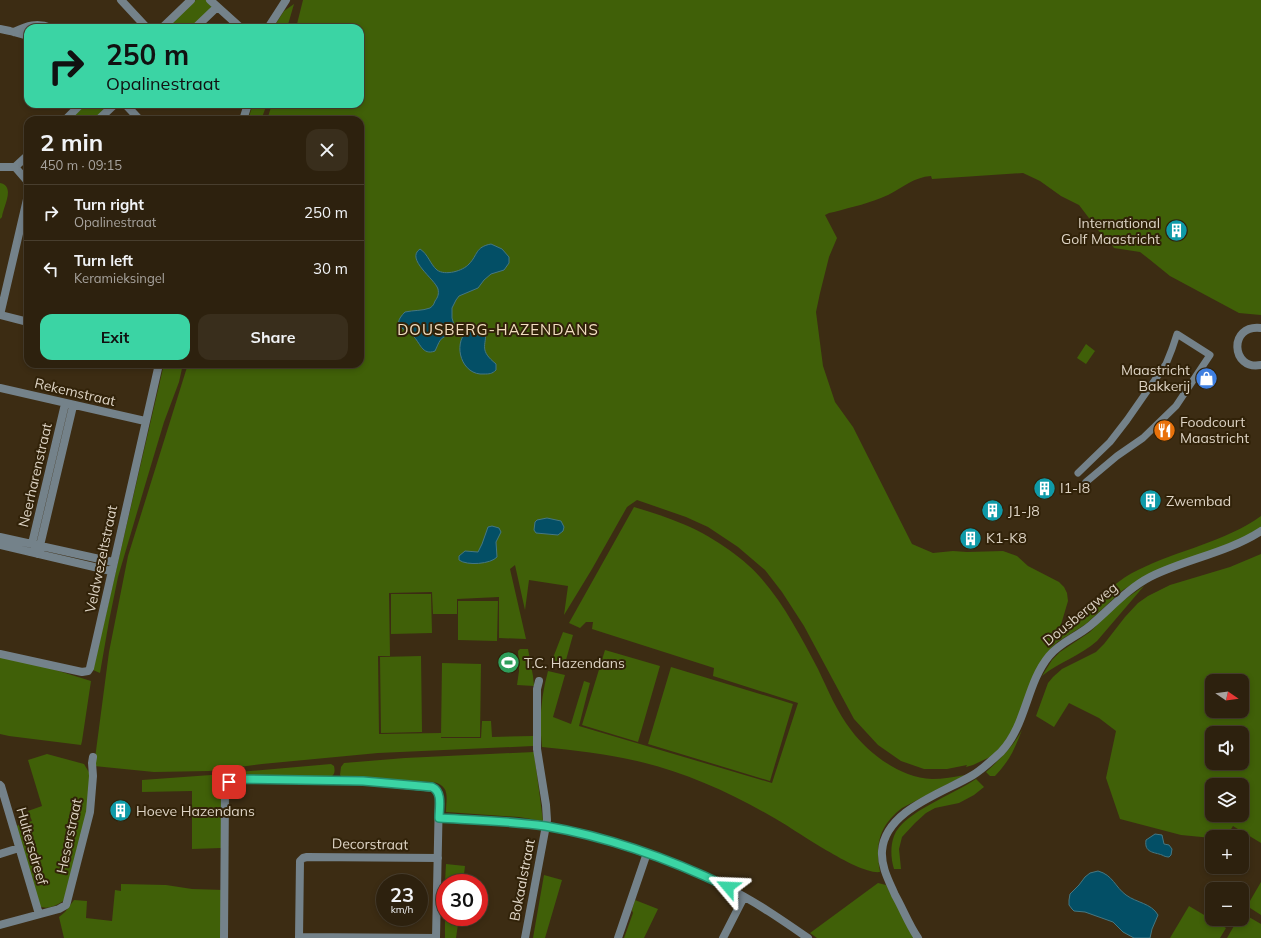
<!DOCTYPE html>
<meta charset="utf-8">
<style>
body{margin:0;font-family:Mulish,sans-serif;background:#392e1c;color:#f1f3f6;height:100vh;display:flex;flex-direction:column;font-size:15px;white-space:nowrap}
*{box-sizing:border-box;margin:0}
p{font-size:13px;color:#a7a39e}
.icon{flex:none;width:22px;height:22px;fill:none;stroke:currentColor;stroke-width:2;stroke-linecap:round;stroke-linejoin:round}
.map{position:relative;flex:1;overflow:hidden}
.drawer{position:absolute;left:24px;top:116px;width:340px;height:252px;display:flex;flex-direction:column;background:#2d210e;border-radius:12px;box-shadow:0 2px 6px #0003,0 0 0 1px #483e2e}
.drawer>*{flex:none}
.banner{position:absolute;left:24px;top:24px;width:340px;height:84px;border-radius:12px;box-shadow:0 2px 6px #0003,0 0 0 1px #483e2e;background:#3bd4a4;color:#111;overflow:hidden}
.needle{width:26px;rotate:103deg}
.buttons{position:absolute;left:1205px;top:674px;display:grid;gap:8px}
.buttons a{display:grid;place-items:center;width:44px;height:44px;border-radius:8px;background:#2d210e;box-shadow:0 2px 6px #0003,0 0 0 1px #483e2e;font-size:20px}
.speed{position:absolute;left:376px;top:874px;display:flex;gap:8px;font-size:20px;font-weight:700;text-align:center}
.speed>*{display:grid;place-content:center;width:52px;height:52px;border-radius:50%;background:#2d210e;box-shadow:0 2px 6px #0003,0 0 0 1px #483e2e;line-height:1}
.speed small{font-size:10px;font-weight:400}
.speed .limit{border:6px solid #d22;background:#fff;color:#111}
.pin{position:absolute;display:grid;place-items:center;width:34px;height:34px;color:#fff;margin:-17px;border-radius:8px;box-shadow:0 2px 6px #0006}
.me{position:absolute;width:44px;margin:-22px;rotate:296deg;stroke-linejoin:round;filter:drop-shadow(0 0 3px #0008)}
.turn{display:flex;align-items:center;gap:14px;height:84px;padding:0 16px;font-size:18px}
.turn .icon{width:52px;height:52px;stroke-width:2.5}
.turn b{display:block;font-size:28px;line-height:34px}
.round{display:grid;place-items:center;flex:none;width:42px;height:42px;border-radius:12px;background:#392e1c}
.summary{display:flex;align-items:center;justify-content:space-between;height:68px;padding:0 16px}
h1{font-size:24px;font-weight:700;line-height:30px}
.action{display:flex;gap:8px;margin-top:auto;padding:8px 16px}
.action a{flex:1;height:46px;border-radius:12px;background:#3bd4a4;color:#111;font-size:16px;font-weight:700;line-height:46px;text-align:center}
.action a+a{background:#392e1c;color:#f1f3f6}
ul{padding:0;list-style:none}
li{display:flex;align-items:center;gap:12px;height:56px;padding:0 16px;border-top:1px solid #483e2e}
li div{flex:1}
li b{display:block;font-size:15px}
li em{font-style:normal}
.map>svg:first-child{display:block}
.green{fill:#406008;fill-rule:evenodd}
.water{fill:#034f66;stroke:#457782}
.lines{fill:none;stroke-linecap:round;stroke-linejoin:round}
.pedestrian{stroke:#74828a;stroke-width:7}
.minor{stroke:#74828a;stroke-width:8}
.tertiary{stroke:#74828a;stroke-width:8}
.route-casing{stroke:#268a6b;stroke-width:10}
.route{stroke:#3bd4a4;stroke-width:7}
.labels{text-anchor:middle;stroke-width:4;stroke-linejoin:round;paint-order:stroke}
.poi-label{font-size:14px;fill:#ded4c5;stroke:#312209;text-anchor:start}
.street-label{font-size:14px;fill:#ded4c5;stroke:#312209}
.neighbourhood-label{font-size:15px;letter-spacing:1px;fill:#f2dec0;stroke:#312209}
</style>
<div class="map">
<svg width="1261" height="938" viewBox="0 0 1261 938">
<rect width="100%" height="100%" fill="#3c2c13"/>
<path class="green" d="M196,0H208L213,7L192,28H166Z
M303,0H1261V315L1239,313L1170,276L1149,259L1140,252L1114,248L1110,242L1108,243L1079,205L1061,196L1040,181L1023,173L932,179L931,176C914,177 902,188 888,195C871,203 852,207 834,212L829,213L825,215L837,238L829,257L820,293L816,312L823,366L835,402L853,427L912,544L933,553L953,551L967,552L1003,551L1017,556L1028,566L1059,582L1064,587L1067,593L1068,601L1060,628C1069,621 1080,614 1090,606C1105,593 1119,579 1138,570C1178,550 1225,542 1261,516V527L1243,538L1144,577L1123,590L1086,624L1056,643L1045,655L1017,723L1001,747L990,757L973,765L966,767L967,765L947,769H924L901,761L878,745L854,719L804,626L782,592L765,570L738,547L708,527L686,517L637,500L627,507L592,569L564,615L568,586L529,580L525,610L515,565L510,569L526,639L499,638V597L457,599V614H433L432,592L389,593L390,656H378L379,734L441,733V738H481L482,721H491L492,737L533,736V746L378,753L262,764L209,771L154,772L94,766L109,652L128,556L188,364H360V120H267L272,104H360V28H296Z
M294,4L287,28H273L284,11Z
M86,104H111L94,120H69Z
M253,104H267L261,120H248Z
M0,183C16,186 3,207 2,217L0,219Z
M1086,344L1095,351L1086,364L1077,358Z
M164,364H183L179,382L164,422L146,482L118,577L109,621L100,673L93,670Z
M634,507C650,512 667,517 683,524C708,534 742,556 760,577C784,604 801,637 818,669C828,690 837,712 851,730C869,754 901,778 932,779C943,779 954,777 965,775L902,808C879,826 875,844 880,872C859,875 797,831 776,819C733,794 686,772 637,761C606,754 574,750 542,747C539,721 541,696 548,671L565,675L553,717L571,724L584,681L590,683L579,726L772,783L798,703L713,676L714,668L592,629L593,622H586L580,628L569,623Z
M1261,554V843L1233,826L1226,837H1212V838L1181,835L1120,819L1106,778L1116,731L1099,718L1069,703L1054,727L1036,716L1048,683L1053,677L1062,669L1096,652L1104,644L1125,617L1138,603L1148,596L1170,585L1230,567ZM1212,681H1242V711H1212ZM1212,733H1242V763H1212ZM1212,785H1242V815H1212Z
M1144,586L1097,641C1080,656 1059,662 1042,676L1052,660L1060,652L1090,632L1118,604Z
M391,594H431L432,633L391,634Z
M458,601H498L497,641L458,640Z
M563,632L573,635L564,667L551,663Z
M520,649H528L533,676L534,686L517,685L519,671L518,651Z
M605,650L660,666L638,742L582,725Z
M0,656L49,668L91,681L82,741L81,745L9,736L0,734Z
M421,656L422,732L381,733L380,657Z
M442,663L481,664L480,737H441Z
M671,667L793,704L770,781L648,744Z
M1022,730C1014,750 1010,760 995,776H990L986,772C1000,759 1013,747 1022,730Z
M534,752L543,821L519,817L446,812C446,798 451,786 433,782L342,777L340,775L341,767L344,763L405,758Z
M47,754L84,764L90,774L88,811L67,898C60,904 48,911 39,906L16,826L32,821L28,811L42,806L28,760Z
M331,764L334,766C335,771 335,774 331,777L234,776L229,777L227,773Z
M225,774L224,780L222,784L221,848L192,849V791L142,792V780Z
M976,779L984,787L974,795L959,803L935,808L926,813L915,823L902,837L899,849L901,869H894C891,859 890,847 894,836C903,812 955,794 976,779Z
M446,864L465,866L463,883H445Z
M544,875L562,880L545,938H533Z
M1261,882V915L1247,906Z
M878,883L886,885L914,938H817L810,933Z
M121,884L166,885L192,889L224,890L223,938H64L59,917L65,912L74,900L87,901L86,918L112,921L115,890L121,891Z
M635,900L658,909L644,938H624L633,913L632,910Z
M1189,906L1226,928L1220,938H1170Z
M1242,913L1261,924V938H1227L1238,919H1242Z
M445,915V917H459L456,938H445Z"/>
<path class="water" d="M491,244L502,249L509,257V263L504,270L491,274L484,280L478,288L459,296L456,300L452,308V318L455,328V331L451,336C440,335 439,343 435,351C422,356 420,342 413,336C405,328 390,327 405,312C414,310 422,311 430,308C433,306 434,304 435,301C438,297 439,294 438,289C435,279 405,259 420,249C428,254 430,264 437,270C445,276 463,271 469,264C478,255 475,247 491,244Z
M479,326L486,330C486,347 479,350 496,364V370C492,374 489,374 484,374C462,376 452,345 467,331C470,328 475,327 479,326Z
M547,518L561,521L564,527L563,531L558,535L536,533L534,530L535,522L537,520Z
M492,526L499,528L501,532L496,542L497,557C491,564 467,566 459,560V556L465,551L478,552L482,544L488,527Z
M1155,834L1162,835L1164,844L1169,845L1172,849L1171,855L1169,857C1166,857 1164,856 1162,855C1154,852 1144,853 1146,840Z
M1098,871C1113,875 1115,887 1126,895C1137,903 1151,903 1158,915L1152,929L1150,938H1134L1123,932L1113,922L1085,912L1074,911L1072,909L1069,905V900L1070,894L1079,885L1085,877L1090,873Z"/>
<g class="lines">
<path class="pedestrian" d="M21,228L28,229
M1078,473L1110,442L1127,420L1166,364L1172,349L1177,334L1210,355L1176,406L1143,438L1117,456L1086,482"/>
<path class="minor" d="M121,0L147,28
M210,0L241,28
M162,28L191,0
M195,28L217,7
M268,28L286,0
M0,29L10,31L28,36
M14,32C27,26 37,22 51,28
M125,104L140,120
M65,120L81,104
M98,120L115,104
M243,120L248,104
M15,167L28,155
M0,315L28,322
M1261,328C1228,324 1231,371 1261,365
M0,388L145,421
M0,537L113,562
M0,545L111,571
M30,552L65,404
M38,554L73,406
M0,654L82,672L88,671L90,668L159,364
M0,785L1,786L39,914
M439,818C474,820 510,821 545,826C589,833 631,847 673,863C691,871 710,878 728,888C756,902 782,920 808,938
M0,854L19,848
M0,925L59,909L66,905L67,902L90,812L93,776L92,763L93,757
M299,937L436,938
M224,938L225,788L229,782L238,779L363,781L434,788L439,794L436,938
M299,938L300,861L303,858L307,857L438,858
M525,938L547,820L546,805L537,749V689L539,681
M618,938L647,853
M723,938L744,897
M918,938C909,925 903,909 895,895C889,881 881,867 882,851C885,810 943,793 973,775C983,769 992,760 1001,752C1027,724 1026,684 1049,656C1060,642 1077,637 1091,625C1110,609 1127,589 1150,577C1186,559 1227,553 1261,531"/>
<path class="tertiary" d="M0,167H15L28,182
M0,315L28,195"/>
</g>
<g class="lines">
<defs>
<path id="route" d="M229,782L238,779L363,781L432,787C443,792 439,808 439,818C474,820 510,821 545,826C609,837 670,859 728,887"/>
</defs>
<use href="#route" class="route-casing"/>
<use href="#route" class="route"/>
</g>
<defs>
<symbol id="building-disc" viewBox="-11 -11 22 22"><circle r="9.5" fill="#0f9aa8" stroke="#312209"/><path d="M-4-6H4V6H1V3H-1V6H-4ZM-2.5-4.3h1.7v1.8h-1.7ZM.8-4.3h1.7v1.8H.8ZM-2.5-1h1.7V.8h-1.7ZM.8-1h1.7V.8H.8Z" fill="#fff"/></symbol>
<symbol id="shop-disc" viewBox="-11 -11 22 22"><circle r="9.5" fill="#3f7fe0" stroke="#312209"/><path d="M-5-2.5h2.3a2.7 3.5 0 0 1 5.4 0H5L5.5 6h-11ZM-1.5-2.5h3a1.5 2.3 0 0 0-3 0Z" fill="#fff"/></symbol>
<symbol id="restaurant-disc" viewBox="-11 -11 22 22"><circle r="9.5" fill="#e8710a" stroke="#312209"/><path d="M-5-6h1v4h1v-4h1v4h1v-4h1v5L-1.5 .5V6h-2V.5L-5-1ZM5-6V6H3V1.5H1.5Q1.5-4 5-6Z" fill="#fff"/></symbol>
<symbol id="stadium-disc" viewBox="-11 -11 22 22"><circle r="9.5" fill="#2e9e5b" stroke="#312209"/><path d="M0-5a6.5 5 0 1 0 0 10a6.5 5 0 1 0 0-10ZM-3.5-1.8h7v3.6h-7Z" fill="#fff"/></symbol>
</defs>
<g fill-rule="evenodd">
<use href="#building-disc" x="1164" y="218" width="25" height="25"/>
<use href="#shop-disc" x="1194" y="366" width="25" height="25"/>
<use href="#restaurant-disc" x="1152" y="418" width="25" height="25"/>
<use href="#building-disc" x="1032" y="476" width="25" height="25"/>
<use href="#building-disc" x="1138" y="488" width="25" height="25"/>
<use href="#building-disc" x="980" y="498" width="25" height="25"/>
<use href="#building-disc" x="958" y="526" width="25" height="25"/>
<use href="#stadium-disc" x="496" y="650" width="25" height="25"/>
<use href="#building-disc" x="108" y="798" width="25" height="25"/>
</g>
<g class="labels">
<g class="poi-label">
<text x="1160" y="228" text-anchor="end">International<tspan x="1160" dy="16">Golf Maastricht</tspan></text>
<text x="1190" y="375" text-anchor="end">Maastricht<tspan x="1190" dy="16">Bakkerij</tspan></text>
<text x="1180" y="427">Foodcourt<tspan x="1180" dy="16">Maastricht</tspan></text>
<text x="1060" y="493">I1-I8</text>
<text x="1166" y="506">Zwembad</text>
<text x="1008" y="516">J1-J8</text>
<text x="986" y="543">K1-K8</text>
<text x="524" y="668">T.C. Hazendans</text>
<text x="136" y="816">Hoeve Hazendans</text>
</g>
<g class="street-label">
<text transform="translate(75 392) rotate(13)" y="5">Rekemstraat</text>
<text transform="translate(35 475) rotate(-77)" y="5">Neerharenstraat</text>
<text transform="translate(101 559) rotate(-78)" y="5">Veldwezeltstraat</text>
<text transform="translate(1080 614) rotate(-39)" y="5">Dousbergweg</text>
<text transform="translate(69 836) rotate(-78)" y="5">Heserstraat</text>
<text transform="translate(370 844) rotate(1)" y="5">Decorstraat</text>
<text transform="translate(32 846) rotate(74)" y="5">Hultersdreef</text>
<text transform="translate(522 880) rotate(-79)" y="5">Bokaalstraat</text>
</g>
<g class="neighbourhood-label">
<text x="498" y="335">DOUSBERG-HAZENDANS</text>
</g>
</g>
</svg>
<div class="buttons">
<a><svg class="needle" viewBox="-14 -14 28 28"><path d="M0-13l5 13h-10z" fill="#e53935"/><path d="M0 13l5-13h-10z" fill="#a7a39e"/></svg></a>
<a><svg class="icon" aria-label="sound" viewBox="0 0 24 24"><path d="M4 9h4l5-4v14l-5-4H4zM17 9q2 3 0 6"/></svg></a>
<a><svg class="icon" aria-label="layers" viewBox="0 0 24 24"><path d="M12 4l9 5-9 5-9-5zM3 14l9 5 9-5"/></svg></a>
<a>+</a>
<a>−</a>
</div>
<div class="speed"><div>23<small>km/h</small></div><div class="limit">30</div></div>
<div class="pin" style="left:229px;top:782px;background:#d93025"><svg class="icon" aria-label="arrive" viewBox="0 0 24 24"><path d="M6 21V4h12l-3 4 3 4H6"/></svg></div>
<svg class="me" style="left:728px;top:887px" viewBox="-20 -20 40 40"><path d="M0-17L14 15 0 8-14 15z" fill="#3bd4a4" stroke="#fff" stroke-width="4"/></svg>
<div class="banner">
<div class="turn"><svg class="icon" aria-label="right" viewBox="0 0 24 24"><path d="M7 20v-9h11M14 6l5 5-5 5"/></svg><div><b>250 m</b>Opalinestraat</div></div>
</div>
<section class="drawer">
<div class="summary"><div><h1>2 min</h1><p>450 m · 09:15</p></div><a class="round"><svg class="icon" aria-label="close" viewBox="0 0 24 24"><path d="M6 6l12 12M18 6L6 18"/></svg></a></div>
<ul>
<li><svg class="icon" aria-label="right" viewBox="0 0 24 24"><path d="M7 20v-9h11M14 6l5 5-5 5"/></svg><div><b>Turn right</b><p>Opalinestraat</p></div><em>250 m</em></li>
<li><svg class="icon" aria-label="left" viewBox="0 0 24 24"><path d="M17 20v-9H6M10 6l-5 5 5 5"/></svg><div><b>Turn left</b><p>Keramieksingel</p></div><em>30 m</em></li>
</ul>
<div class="action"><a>Exit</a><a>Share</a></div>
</section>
</div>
